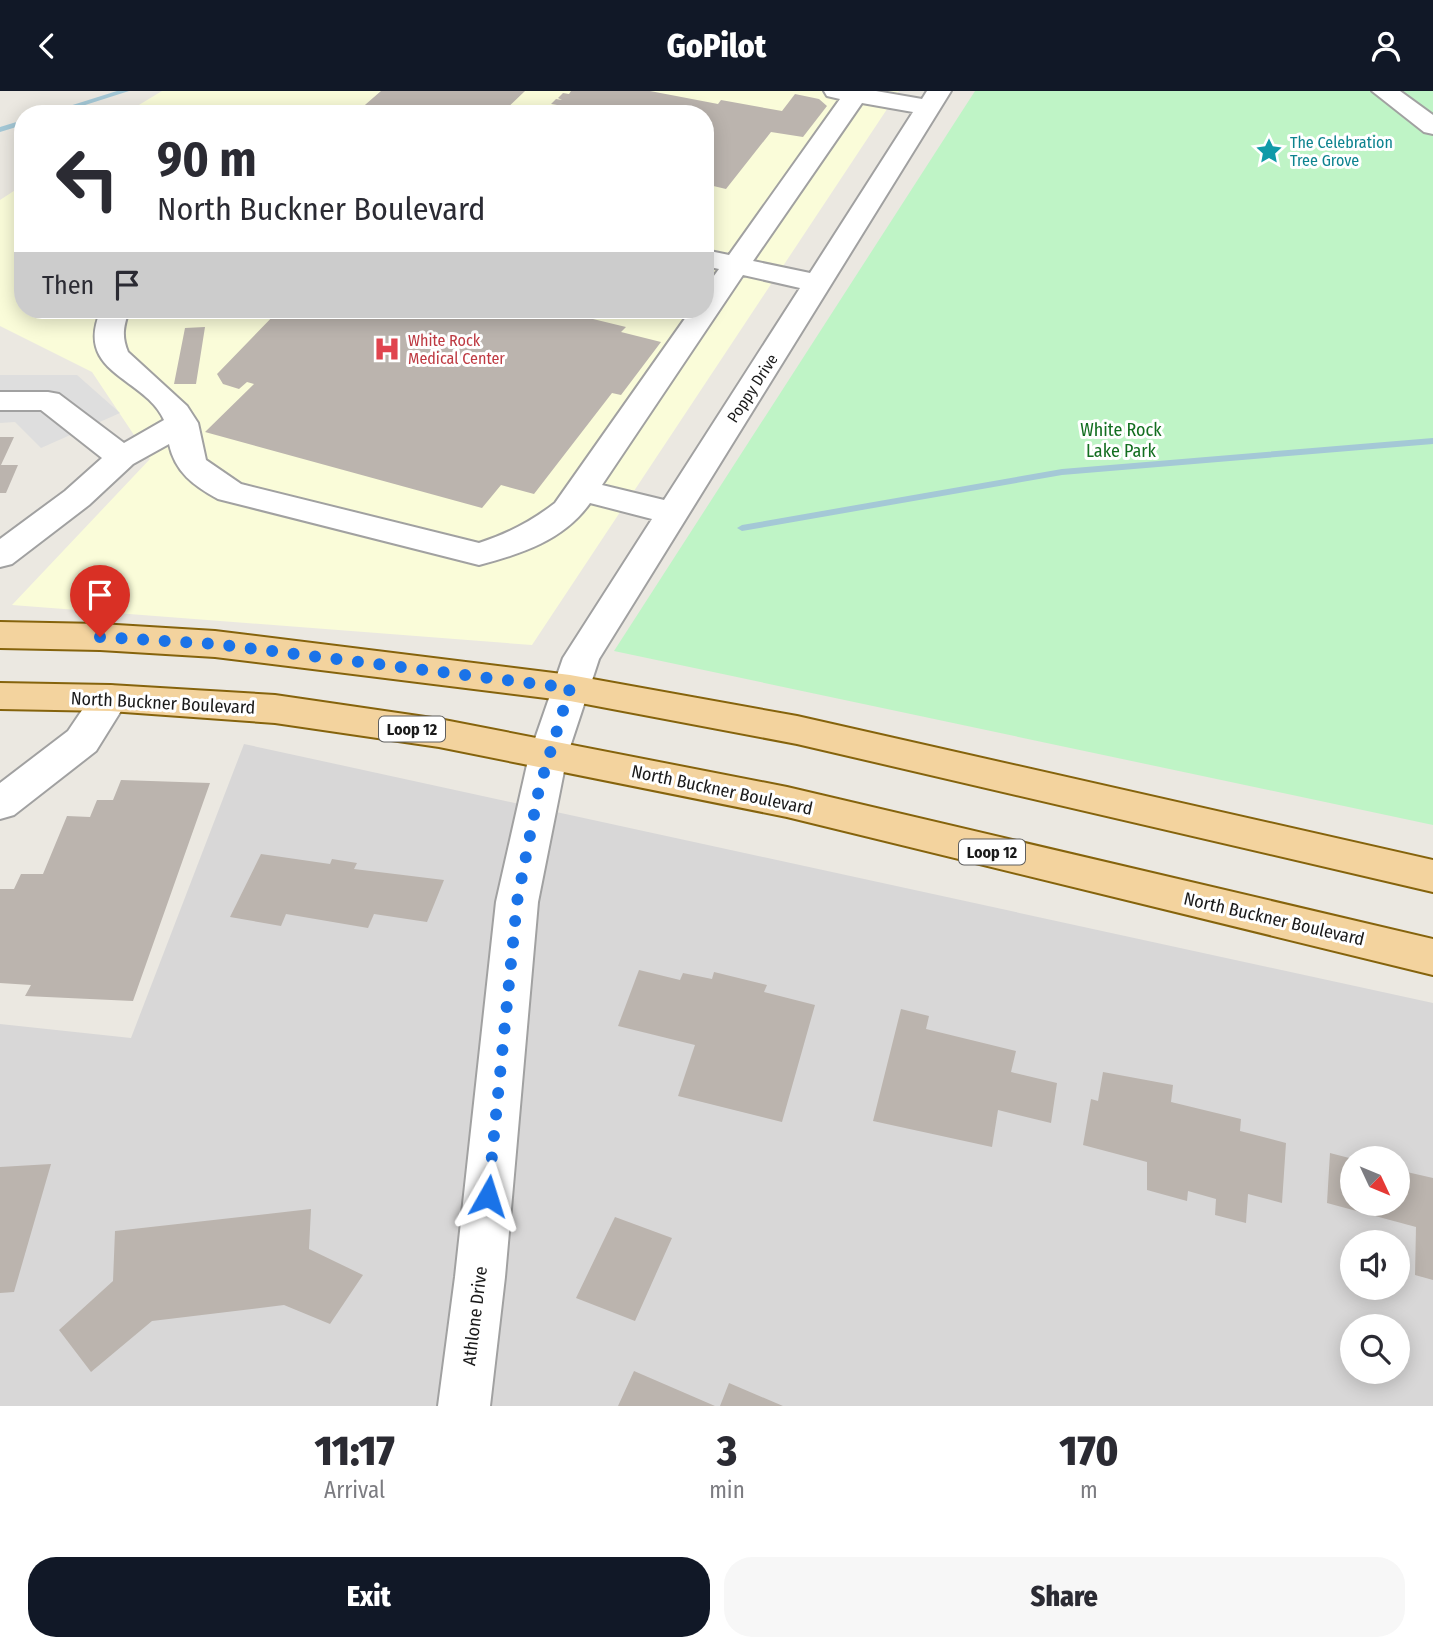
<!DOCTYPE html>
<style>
body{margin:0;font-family:"Fira Sans Condensed",sans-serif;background:#f7f7f7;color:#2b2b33;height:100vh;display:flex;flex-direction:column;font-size:26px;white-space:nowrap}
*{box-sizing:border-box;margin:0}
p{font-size:23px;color:#7c7c81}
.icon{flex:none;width:38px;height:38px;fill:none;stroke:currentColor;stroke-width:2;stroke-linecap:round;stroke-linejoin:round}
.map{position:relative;height:1315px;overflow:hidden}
.drawer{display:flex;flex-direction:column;background:#fff;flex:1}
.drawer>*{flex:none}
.top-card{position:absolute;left:14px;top:14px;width:700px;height:214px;border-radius:28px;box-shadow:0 4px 18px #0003;background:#fff;color:#2b2b33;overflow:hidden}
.needle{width:46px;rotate:134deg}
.controls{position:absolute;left:1340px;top:1055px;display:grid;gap:14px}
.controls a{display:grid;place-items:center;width:70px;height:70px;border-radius:50%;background:#fff;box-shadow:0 4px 18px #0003;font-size:35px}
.pin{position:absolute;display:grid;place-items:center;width:60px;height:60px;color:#fff;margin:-72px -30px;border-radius:50% 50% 50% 0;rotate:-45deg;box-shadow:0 0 7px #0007}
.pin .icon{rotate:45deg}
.me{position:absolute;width:77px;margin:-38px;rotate:6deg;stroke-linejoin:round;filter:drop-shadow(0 0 5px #0008)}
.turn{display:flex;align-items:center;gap:24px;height:147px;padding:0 28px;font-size:32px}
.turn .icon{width:91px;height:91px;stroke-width:2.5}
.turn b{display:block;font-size:49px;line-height:60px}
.then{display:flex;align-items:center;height:66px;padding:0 28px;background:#0003;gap:14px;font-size:26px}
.eta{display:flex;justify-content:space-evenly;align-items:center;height:119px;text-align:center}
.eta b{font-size:42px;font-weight:800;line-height:49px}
.primary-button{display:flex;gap:14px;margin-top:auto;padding:14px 28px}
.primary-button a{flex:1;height:80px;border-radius:28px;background:#111827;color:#fff;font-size:28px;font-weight:800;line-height:80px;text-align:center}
.primary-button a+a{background:#f7f7f7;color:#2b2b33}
header{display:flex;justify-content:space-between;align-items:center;height:91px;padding:0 28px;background:#111827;color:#fff;font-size:32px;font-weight:800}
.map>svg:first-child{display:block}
.residential{fill:#d8d7d7;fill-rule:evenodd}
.education{fill:#fafcd9}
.park{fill:#bff4c6}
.parking{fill:#dedede}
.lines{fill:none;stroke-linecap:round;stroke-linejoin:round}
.stream{fill:#a4c8d6;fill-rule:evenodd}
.building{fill:#bbb4ae}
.minor-casing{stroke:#a1a1a1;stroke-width:4}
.major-casing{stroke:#85630c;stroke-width:4}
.minor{fill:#fff;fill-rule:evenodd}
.major{fill:#f3d39e;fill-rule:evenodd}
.route{stroke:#1a73e8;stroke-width:12;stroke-dasharray:0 21.6}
.labels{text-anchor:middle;stroke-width:6;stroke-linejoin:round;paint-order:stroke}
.far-culture-label{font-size:16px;fill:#0d838f;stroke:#fff;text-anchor:start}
.far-health-label{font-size:16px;fill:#be3a42;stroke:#fff;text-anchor:start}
.far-street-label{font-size:16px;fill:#1a1a1a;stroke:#fff}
.shield{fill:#fff;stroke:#5f5f5f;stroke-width:2}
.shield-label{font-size:16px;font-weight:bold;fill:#1a1a1a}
.park-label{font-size:18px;fill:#136e20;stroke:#fff}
.street-label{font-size:18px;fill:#1a1a1a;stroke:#fff}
</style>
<header><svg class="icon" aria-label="back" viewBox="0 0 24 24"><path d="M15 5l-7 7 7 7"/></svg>GoPilot<svg class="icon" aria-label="person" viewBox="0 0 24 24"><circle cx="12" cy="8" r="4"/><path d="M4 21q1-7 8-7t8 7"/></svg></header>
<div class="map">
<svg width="1433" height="1315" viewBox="0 0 1433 1315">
<rect width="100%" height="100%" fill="#ebe8e1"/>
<path class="residential" d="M244,653L1433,912V1315H0V933L131,947ZM1353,1068H1398V1113H1353ZM1353,1152H1398V1197H1353ZM1353,1236H1398V1281H1353Z"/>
<path class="education" d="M162,0H899L532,554L12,514L150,368L92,281L0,235V109L23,94V219H705V23H124Z"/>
<path class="park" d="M975,0H1433V734L614,560Z"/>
<path class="parking" d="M0,284H77L120,322L41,357L15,331L0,332Z"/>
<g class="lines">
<path class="stream" d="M117,0H129L57,23H44Z
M23,29V34L0,41V36Z
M1433,347V353L1062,384L742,440L737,437L742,434L1062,378Z"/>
</g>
<path class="building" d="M381,0H525L501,23H339L343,19L358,20Z
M571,0H650L718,13L721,9L782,20L795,3L819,8L827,15L803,46L771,41L726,98L705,93V23H549L551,21L545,20L550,14H557L551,13L556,8L562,9L558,7L563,2L569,3Z
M279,219H600L593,228L626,236L621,241L661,251L621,304L612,302L534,403L501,394L482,417L205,341L254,293L247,291L239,298L223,293L217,283Z
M205,236L196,293H174L185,237Z
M0,346H14L1,374H18L6,402H0Z
M121,689L210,692L133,910L25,905L31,894L0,892V798H14L21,783H43L67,725L90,726L97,709H113Z
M261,763L330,773L332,768L357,772L354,778L444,789L427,831L374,823L368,837L286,823L281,835L230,826Z
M639,879L680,889L683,882L712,888L714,881L767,894L764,901L815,914L782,1031L678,1005L695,954L618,935Z
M901,918L929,925L926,938L1016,960L1011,981L1057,992L1051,1032L998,1019L992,1056L873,1030Z
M1103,981L1173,994L1171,1011L1241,1028L1240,1040L1286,1052L1282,1112L1248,1103L1246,1132L1215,1124L1216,1108L1188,1100L1187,1110L1147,1099V1071L1083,1054L1091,1008L1098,1010Z
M1330,1062L1353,1068V1113H1398V1079L1433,1087V1189L1415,1184L1416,1136L1327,1112Z
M51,1073L14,1201L0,1202V1076Z
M311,1118L309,1158L363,1184L330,1233L284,1214L152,1230L91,1281L59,1239L113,1190L115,1140Z
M615,1126L672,1147L635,1230L576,1207Z
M634,1280L715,1315H618Z
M729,1292L783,1315H720Z"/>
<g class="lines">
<defs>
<path id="minor" d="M824,0H876L922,8L927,0H951L599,568L567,665L538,811L505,1186L490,1315H438L455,1186L496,811L529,665L563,567L652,428L590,412C564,449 521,463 479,474L218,408C194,395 175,381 169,353L133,373L89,414L12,473L0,476V448L65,400L102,367L41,319H0V301H48L59,303L124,352L164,329C145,286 73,283 101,219H129C124,235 121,244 128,261L187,315L198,332L206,369L241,393L479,452C507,443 532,430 555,412L691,219H705V197L719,178L705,175V159L729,164L840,8L827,5ZM862,12L913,21L810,182L753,170ZM743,184L800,197L664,409L602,394Z
M1372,0H1400L1433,24V43L1424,41Z
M110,594L123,597L129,607L96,660L14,724L0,728V692L68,640L97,597Z"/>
<path id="major" d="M0,531L100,533L215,540L570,584L797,625L1433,769V801L797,653L570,610L215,566L100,559L0,557Z
M0,592L110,594L275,604L439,628L787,696L1433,848V884L787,726L439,656L275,632L110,620L0,618Z"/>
</defs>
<use href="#minor" class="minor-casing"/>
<use href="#major" class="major-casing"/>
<use href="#minor" class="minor"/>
<use href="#major" class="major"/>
</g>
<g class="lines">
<path class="route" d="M100,546L215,553L570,597L539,698L517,811L488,1105"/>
</g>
<defs>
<symbol id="sight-bare" viewBox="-9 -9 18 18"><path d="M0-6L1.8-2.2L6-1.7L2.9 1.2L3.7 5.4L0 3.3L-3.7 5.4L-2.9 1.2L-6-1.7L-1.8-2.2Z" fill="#0f9aa8" stroke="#fff" stroke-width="2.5" paint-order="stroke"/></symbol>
<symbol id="hospital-bare" viewBox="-9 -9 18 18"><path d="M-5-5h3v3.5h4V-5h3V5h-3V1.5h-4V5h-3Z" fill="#e0444e" stroke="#fff" stroke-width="2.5" paint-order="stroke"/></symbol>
</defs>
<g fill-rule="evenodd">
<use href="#sight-bare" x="1250" y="41" width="38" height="38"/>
<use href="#hospital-bare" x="368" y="239" width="38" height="38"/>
</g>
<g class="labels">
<g class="far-culture-label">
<text x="1290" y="57">The Celebration<tspan x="1290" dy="18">Tree Grove</tspan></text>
</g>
<g class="far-health-label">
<text x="408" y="255">White Rock<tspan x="408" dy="18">Medical Center</tspan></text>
</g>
<g class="far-street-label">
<text transform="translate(752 297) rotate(-57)" y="6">Poppy Drive</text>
</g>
<g class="shield">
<rect x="379" y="625.5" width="66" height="25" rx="5"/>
<rect x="959" y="748.5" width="66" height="25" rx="5"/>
</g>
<g class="shield-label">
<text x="412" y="644">Loop 12</text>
<text x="992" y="767">Loop 12</text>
</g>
<g class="park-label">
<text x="1121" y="345">White Rock<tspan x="1121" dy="21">Lake Park</tspan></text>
</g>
<g class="street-label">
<text transform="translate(163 612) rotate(3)" y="6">North Buckner Boulevard</text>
<text transform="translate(722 699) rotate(12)" y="6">North Buckner Boulevard</text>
<text transform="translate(1274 828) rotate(13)" y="6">North Buckner Boulevard</text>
<text transform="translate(475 1225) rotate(-83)" y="6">Athlone Drive</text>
</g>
</g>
</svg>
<div class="controls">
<a><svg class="needle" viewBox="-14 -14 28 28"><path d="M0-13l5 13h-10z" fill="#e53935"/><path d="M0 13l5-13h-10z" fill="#7c7c81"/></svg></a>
<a><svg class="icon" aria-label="sound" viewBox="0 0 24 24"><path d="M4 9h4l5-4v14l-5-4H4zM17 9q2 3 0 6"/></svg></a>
<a><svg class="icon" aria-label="search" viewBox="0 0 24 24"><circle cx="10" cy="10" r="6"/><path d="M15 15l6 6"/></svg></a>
</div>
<div class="pin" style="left:100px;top:546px;background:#d93025"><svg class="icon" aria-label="arrive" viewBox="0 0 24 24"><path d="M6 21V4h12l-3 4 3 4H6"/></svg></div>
<svg class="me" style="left:488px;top:1105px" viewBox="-20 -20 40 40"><path d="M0-17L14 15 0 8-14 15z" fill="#1a73e8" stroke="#fff" stroke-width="4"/></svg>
<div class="top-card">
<div class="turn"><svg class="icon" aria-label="left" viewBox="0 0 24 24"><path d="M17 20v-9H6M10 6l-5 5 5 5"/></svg><div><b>90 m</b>North Buckner Boulevard</div></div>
<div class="then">Then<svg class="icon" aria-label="arrive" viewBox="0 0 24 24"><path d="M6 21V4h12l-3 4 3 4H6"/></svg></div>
</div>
</div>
<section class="drawer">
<div class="eta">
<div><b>11:17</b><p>Arrival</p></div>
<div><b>3</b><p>min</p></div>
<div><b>170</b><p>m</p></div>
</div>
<div class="primary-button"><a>Exit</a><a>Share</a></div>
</section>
